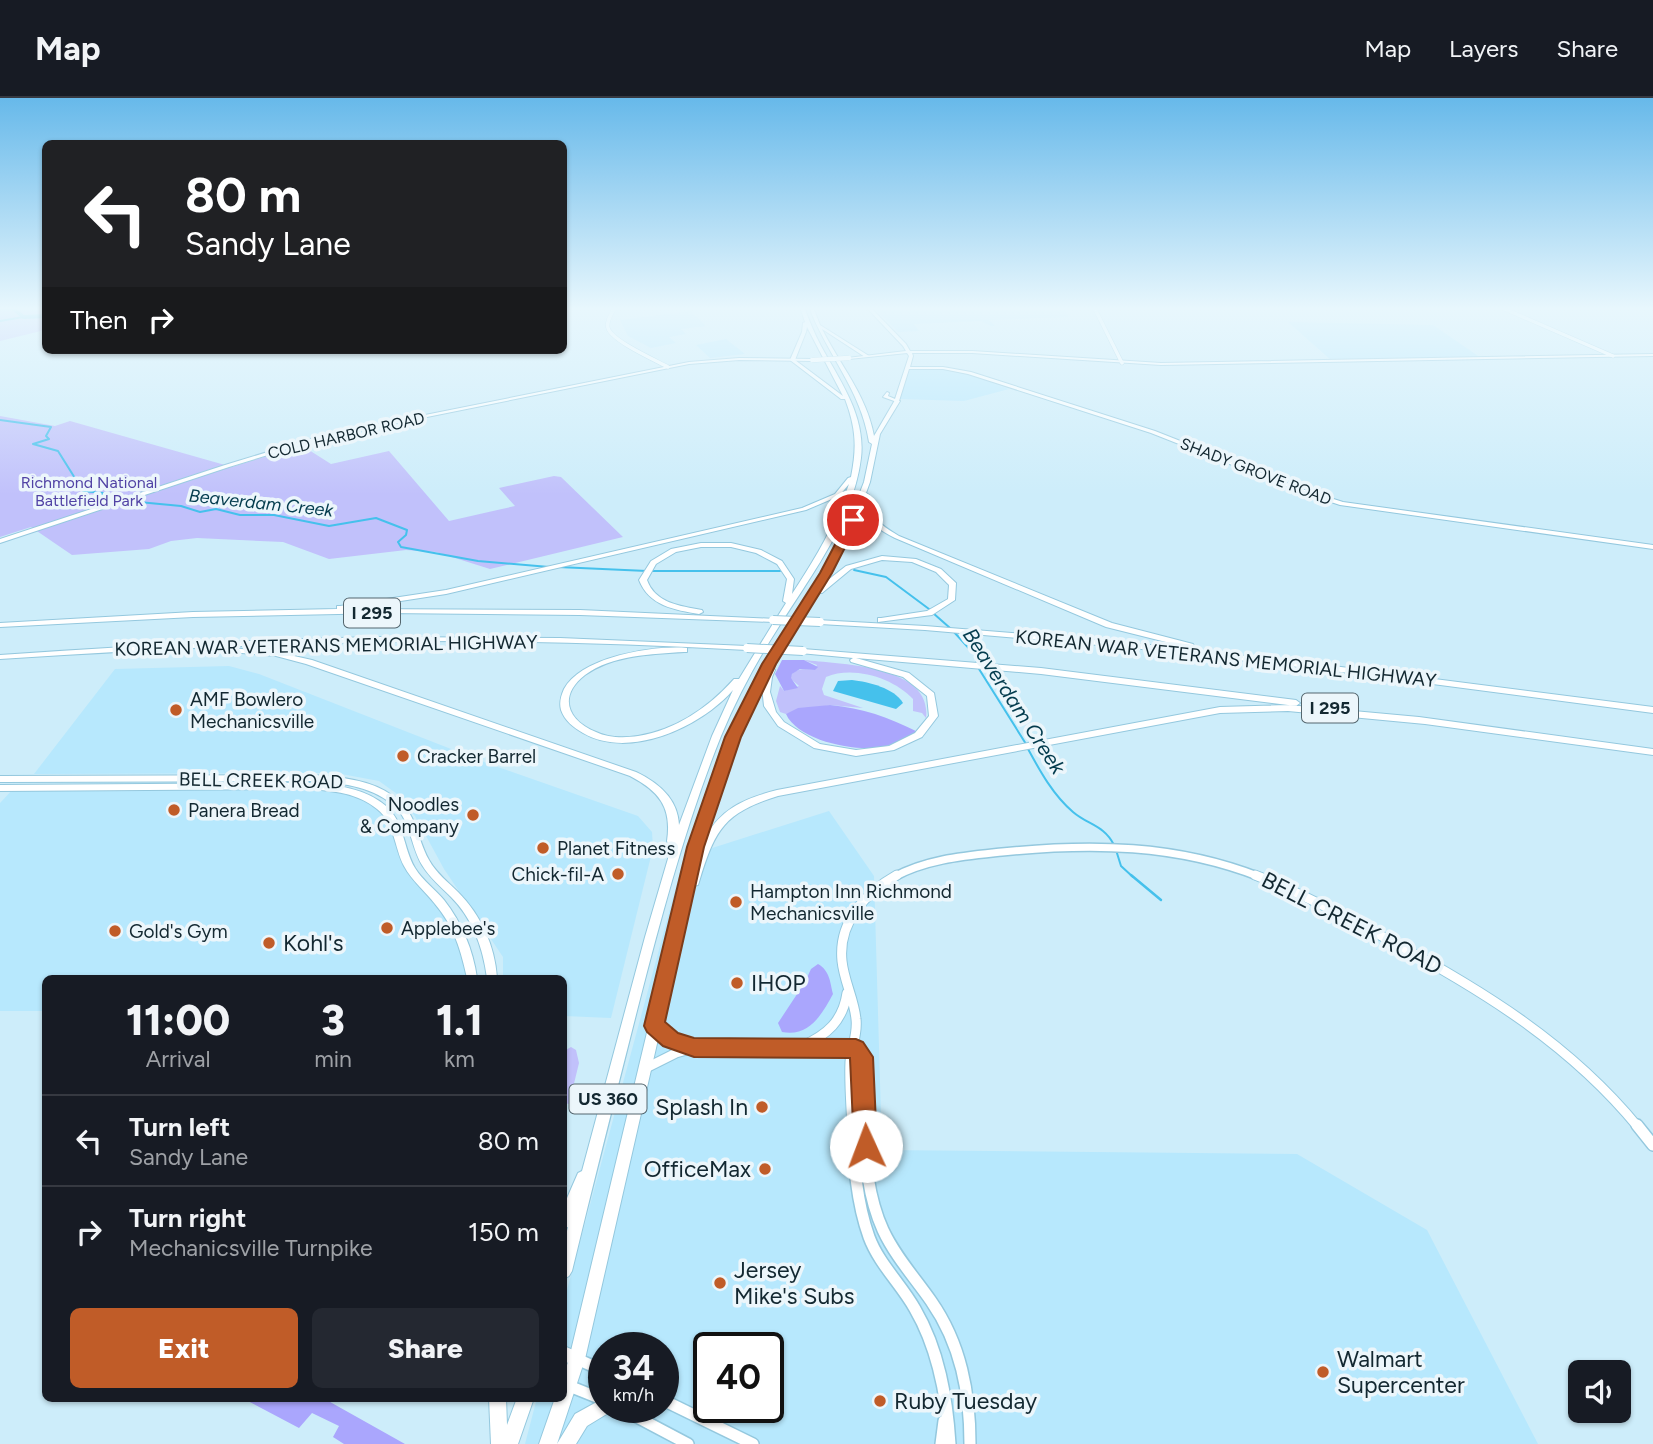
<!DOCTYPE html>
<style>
body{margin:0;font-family:Figtree,sans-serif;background:#242831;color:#f1f3f6;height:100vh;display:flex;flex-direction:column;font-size:26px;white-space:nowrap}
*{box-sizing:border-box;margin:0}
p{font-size:23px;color:#9ea1a6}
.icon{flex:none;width:38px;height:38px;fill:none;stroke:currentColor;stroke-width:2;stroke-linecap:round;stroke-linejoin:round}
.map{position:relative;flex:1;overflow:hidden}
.panel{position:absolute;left:42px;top:877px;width:525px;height:427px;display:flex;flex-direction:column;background:#171b24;border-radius:10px;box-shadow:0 2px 5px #0004}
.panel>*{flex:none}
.top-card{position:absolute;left:42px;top:42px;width:525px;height:214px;border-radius:10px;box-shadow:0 2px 5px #0004;background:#202124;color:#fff;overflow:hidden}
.controls{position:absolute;left:1568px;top:1262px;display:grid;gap:14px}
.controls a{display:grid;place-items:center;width:63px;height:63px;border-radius:10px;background:#171b24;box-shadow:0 2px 5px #0004;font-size:35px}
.speed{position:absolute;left:588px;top:1234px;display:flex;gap:14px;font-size:35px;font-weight:700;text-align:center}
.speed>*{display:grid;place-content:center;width:91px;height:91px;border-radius:50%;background:#171b24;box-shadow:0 2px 5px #0004;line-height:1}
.speed small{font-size:18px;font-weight:400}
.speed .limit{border:4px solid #111;border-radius:10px;background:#fff;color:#111}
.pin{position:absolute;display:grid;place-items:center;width:60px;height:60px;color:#fff;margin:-30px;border:4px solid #fff;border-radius:50%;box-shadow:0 2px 7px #0007}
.me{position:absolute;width:77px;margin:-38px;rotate:358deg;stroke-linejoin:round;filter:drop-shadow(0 0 5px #0008)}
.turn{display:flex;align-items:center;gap:24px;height:147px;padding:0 28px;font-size:32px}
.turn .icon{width:91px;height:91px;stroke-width:2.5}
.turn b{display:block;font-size:49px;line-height:60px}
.then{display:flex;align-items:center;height:66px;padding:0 28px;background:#0003;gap:14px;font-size:26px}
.eta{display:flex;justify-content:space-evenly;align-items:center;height:119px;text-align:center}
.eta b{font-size:42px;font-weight:800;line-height:49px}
.primary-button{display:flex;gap:14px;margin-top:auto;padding:14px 28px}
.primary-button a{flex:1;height:80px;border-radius:10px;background:#c05c28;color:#fff;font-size:28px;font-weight:800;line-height:80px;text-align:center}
.primary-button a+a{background:#242831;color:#f1f3f6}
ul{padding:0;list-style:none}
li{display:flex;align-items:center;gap:21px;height:91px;padding:0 28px;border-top:2px solid #363941}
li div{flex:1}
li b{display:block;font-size:26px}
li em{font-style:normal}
header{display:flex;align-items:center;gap:42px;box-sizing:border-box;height:98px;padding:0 35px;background:#171b24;border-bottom:2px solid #363941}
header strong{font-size:33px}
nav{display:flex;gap:38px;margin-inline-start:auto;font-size:24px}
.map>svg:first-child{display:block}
.built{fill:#b7e8fd;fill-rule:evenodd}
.green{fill:#c1c1fb}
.forest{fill:#aaa6fd}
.water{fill:#45c1ec}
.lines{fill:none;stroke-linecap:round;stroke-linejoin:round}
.stream-far1{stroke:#45c1ec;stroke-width:2}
.stream{stroke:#45c1ec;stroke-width:2.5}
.river{fill:#45c1ec;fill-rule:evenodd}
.minor-far3-casing{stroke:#94c8de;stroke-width:4.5}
.minor-far2-casing{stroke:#94c8de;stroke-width:10}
.minor-far1-casing{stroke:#94c8de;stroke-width:11}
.minor-casing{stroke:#94c8de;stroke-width:14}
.major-casing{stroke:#94c8de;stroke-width:2}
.highway-casing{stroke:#94c8de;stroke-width:2}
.minor-far3{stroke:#fff;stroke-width:3.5}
.minor-far2{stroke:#fff;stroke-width:7}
.minor-far1{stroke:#fff;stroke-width:9}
.minor{stroke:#fff;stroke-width:11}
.major{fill:#fff;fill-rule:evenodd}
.highway{fill:#fff;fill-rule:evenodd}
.major-bridge-casing{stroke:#94c8de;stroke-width:5;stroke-linecap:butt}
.highway-bridge-casing{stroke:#94c8de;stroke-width:10;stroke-linecap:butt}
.major-bridge{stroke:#fff;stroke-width:4.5}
.highway-bridge{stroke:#fff;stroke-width:8}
.route{fill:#c05c28;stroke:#7d3c1a;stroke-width:2}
.poi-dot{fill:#c05c28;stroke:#ecf6fb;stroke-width:2.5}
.labels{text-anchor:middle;stroke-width:7;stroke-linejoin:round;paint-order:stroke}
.far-street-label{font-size:16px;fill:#132831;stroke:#ecf6fb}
.far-park-label{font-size:16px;fill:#5143a5;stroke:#ecf6fb}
.far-water-label{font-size:18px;font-style:italic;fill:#043c4e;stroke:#ecf6fb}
.shield{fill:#ecf6fb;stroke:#54666e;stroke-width:2}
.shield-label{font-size:18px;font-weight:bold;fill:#132831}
.street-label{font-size:19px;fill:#132831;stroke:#ecf6fb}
.poi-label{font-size:19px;fill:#132831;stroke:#ecf6fb;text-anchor:start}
.water-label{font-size:21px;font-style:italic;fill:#043c4e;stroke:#ecf6fb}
.near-street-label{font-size:23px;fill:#132831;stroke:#ecf6fb}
.near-poi-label{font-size:23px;fill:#132831;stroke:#ecf6fb;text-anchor:start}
</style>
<header>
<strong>Map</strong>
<nav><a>Map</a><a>Layers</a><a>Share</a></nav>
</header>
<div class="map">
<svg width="1653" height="1346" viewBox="0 0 1653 1346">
<rect width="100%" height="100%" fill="#cdedfa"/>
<path class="built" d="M931,209H1092L1064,210L1069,219L989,222L995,228H991L981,223L914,226L919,233L898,234L875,211Z
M691,213L706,228L681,231L686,236L669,239L676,245L651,250L628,238L620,222Z
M1288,224L1433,227L1481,260L1332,263Z
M726,241L745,256L710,260L696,247Z
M910,271H944L963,274L1009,291L964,303L900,301Z
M229,568L259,576L492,667L638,718L652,734L653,750L611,920L564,918V880H503V859L444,771L419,725L404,701L379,683L336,675L34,676L115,571Z
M310,688L352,695L386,713L407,765L442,807L471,873L460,880H46L45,913H0V705L15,689Z
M829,713L874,778L882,1052L1297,1056L1427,1132L1538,1346H525L537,1300H564V1203L684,759ZM604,1250H663V1309H604ZM709,1250H768V1309H709Z"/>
<path class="green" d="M0,209H45V232L0,243Z
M0,318L55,328L70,323L232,369L301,347L331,366L389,353L449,423L515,408L499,390L554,378L561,379L623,439L490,471L436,454L406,452L329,461L283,444L197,440L171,443L149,451L72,457L31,429L0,439Z
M804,562C839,566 933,567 926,620L922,615L913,613V601C894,580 853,567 826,579L822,591L824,597L863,610L830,607L786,616L780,614L776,603L780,588L784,593L799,588L790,580C794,569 806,571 815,572L817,567Z
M571,949L576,952L579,965L569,1006L564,1005V953Z"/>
<path class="forest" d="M782,562H804L818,569L815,572L800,571L792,576L791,580L798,590L784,593L775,576Z
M830,607C863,610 888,619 918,634C906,640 895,646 882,649C856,654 798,643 786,616L798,610Z
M818,866C830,873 830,884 833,896C821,918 809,939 782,934L778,925L805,884L811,871Z
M242,1300H323L405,1346H344L333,1339L339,1328L312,1315L299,1330Z"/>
<path class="water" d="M852,582C869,584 894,590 903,605L896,611L833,593L838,583Z"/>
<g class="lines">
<path class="stream-far1" d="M0,223L23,219
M0,322L51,329L46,338L49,341L33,346L58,353L83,393L103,395L99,402L119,403
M128,403L181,408L200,414L216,411L240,417H274L329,428L376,420L407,432L406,437L398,444L401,449L478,463L549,469
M558,469L647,473
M854,472L886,479L929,511
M653,473H780
M933,515L950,530
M954,534L975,557L977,565
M979,571L1026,646
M1028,651C1040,673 1053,697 1073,714C1088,727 1104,727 1114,747
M1116,752L1121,768L1133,779"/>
<path class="stream" d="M1131,777L1161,802"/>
<path class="river" d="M0,209L15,210L24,217L46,216V220L23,221L12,212H0Z"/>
<defs>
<path id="minor-far3" d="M615,209C612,215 606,223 608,230C612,243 655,262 668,269
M1094,209L1122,265
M1500,209L1613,258"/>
<path id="minor-far2" d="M894,779C927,761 965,758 1002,754C1091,745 1176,746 1260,779"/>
<path id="minor-far1" d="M1255,777C1301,795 1345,818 1389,842C1482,892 1570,946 1638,1029
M655,928L671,941L693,949
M802,948C827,937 843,923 847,895
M856,950L863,959L864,1029
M644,971L676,955L694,950H856
M852,1029C851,1007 849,985 850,964C851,949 858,937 856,921C854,901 844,883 842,863C838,824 865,795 897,777"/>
<path id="minor" d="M852,1027C854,1064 856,1103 869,1139C879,1166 901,1186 915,1211C939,1252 947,1300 950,1346
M864,1027C865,1062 868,1099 883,1132C895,1158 915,1180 931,1203C961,1246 970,1295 970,1346
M1637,1027L1653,1047
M577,1261L604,1273
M569,1288L604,1302
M663,1302L753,1346
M618,1309L688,1346
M941,1346L944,1323"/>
<path id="major" d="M866,209H870L906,246L910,253H972L1161,265L1653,256V258L1161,267L972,255H912L913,258L910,269H943L971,274L1155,333L1302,391L1343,404L1653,447V451L1340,407L1298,393L1151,335L968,276L943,271H909L899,303L897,304L883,299L887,294L889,295L888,298L895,301L909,258L907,255L849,261L847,260L906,253L903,248Z
M739,260L812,261L814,262L812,263L739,262L689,266L323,340L229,369L0,445V441L225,367L320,338L689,264Z
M311,677C339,679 370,681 393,698C418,715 416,739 429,762C436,775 448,784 458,794C481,817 495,848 497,880H487C483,850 473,821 451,799C440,788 430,780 422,767C410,747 411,721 392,706C369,687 339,685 311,683L0,684V678Z
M310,685C336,687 365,690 386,708C405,725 403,750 415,770C423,783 435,791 444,802C462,825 473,852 477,880H467C461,853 454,828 435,806C425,793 412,783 404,768C394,749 395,725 377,711C358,695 333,693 310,691L0,693V687Z
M564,1248L582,1256L585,1261L582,1266L577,1269L564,1263Z"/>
<path id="highway" d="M800,209H804C809,222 814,235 821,248C840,283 866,318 861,360C853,424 811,477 778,530C756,564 737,600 721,638C687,723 663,812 640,901C617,991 594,1082 572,1173L569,1178L564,1181V1145L568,1129L564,1130V1107L578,1075L582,1073L645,839L672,747L668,746L667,743C672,709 659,693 630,678L306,566L276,558L230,554L226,552L230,550L276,554L312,562L636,674C659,685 678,701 679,727L712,638L733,592C701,629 629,662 583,635C573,629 565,623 561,612C559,604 561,598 564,591C581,559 653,547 687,550V554H684C652,556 612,557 585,577C558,598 567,622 596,634C608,640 625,640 638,638C676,632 709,609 734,581H739L774,524L580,517L386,515L193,519L0,529V525L193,514L337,511V508H340L446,492L802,410L835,396L848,380L851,379C857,349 856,330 845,301H841L790,262L802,234L803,225L805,224ZM807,229L843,298L795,262L806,234ZM849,386C836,426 815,461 792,496L794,481L782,463L761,452L731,445H701L671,451L651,463L639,482C649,508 675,512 699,516L703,514L702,512C680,508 655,505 647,482L656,466L676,454L701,449H731L756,455L777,466L787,481L783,503L786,505L776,521L580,512L349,511L446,496L806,412L839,398Z
M809,209H813L820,227L869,258L865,259L822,231C840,267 867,298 874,338L895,302L900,303L880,336L870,384L866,395L869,397C868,419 882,428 899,438L1112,525L1193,546L1194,548L1190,550L1106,529L895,440C879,432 865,423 862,405L851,433L819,489L846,468L882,458L916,461L941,471L956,485L955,502L932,517L878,524V520H881L927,513L948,501L949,487L936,474L912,464L882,462L851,471L822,495L816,494L773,570L775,572L772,579L770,594L776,614L784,624L820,646L856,652L889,648L915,635L929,618L927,598L903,579L851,564L850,562L853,560L800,555L799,553L803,551L1041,570L1296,602L1300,605L1296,608L1041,576L856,560L909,575L934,595L938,618L922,639L894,652L856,658L814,650L778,628L764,608L762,589C753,605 746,622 739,639C724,673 711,708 703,744C719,711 743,701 777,692L1220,609L1288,607L1419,619L1653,651V657L1425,626L1288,613L1220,615L778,698C724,715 715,731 699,784L698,787L693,788L585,1261L557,1346H539L555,1300H564V1276L569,1261L698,721L717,667L746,602L845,433L864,384L872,346L869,344C861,292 827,257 809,209Z
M817,522L925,528L1133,545L1341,569L1653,609V615L1341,574L1133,550L925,532L820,526L816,524Z
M373,539L560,540L747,548L751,550L747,552C653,547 560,544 466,543C311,543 155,551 0,561V557C124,548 249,542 373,539Z
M489,1300H506L507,1327L517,1300H534L518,1346H491Z
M604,1300V1309H612L610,1314L587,1328L576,1346H557L575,1316Z"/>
</defs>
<use href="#minor-far3" class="minor-far3-casing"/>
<use href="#minor-far2" class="minor-far2-casing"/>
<use href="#minor-far1" class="minor-far1-casing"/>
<use href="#minor" class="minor-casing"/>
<use href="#major" class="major-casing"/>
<use href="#highway" class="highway-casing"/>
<use href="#minor-far3" class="minor-far3"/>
<use href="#minor-far2" class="minor-far2"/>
<use href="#minor-far1" class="minor-far1"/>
<use href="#minor" class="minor"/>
<use href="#major" class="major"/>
<use href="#highway" class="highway"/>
<defs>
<path id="major-bridge" d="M812,262L849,260"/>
<path id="highway-bridge" d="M773,522L820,524
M747,550L803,553"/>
</defs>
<use href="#major-bridge" class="major-bridge-casing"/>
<use href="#highway-bridge" class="highway-bridge-casing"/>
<use href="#major-bridge" class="major-bridge"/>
<use href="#highway-bridge" class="highway-bridge"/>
</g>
<linearGradient id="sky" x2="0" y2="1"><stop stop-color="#67b9ea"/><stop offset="0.53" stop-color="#e8f7fd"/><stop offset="1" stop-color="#e8f7fd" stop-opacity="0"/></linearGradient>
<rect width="1653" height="397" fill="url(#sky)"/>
<path class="route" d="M849,420L859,422L832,475L776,566L741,639L704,749L665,924L678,935L694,940L856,941L863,944L873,959L877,1048L874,1056L866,1059L857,1056L854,1048L850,960L694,959L663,948L647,934L644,928L687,749L725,639L762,566L820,475Z"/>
<g class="poi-dot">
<circle cx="176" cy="612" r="7"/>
<circle cx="403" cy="658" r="7"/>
<circle cx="174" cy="712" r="7"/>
<circle cx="473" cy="717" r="7"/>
<circle cx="543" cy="750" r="7"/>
<circle cx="618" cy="776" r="7"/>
<circle cx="736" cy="804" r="7"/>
<circle cx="387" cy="830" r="7"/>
<circle cx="115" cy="833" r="7"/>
<circle cx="269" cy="845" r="7"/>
<circle cx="737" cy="885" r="7"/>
<circle cx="762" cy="1009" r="7"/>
<circle cx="765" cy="1071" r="7"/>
<circle cx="720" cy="1185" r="7"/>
<circle cx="1323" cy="1274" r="7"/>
<circle cx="880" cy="1303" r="7"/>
</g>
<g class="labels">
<g class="far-street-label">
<text transform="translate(346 337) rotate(-13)" y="6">COLD HARBOR ROAD</text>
<text transform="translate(1256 373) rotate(21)" y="6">SHADY GROVE ROAD</text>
</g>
<g class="far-park-label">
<text x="89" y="390">Richmond National<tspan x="89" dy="18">Battlefield Park</tspan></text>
</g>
<g class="far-water-label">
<text transform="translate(261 405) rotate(6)" y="6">Beaverdam Creek</text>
</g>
<g class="shield">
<rect x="344" y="500.5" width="56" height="29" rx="5"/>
<rect x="1302" y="595.5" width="56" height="29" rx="5"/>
<rect x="569.5" y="986.5" width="77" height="29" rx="5"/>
</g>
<g class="shield-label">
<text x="372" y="521">I 295</text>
<text x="1330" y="616">I 295</text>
<text x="608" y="1007">US 360</text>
</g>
<g class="street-label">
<text transform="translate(326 547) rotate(-1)" y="7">KOREAN WAR VETERANS MEMORIAL HIGHWAY</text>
<text transform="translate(1226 560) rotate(6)" y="7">KOREAN WAR VETERANS MEMORIAL HIGHWAY</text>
<text transform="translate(261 682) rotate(1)" y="7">BELL CREEK ROAD</text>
</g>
<g class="poi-label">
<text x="190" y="608">AMF Bowlero<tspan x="190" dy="22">Mechanicsville</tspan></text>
<text x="417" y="665">Cracker Barrel</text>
<text x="459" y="713" text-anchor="end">Noodles<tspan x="459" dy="22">&amp; Company</tspan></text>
<text x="188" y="719">Panera Bread</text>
<text x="557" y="757">Planet Fitness</text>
<text x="604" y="783" text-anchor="end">Chick-fil-A</text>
<text x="750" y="800">Hampton Inn Richmond<tspan x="750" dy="22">Mechanicsville</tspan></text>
<text x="401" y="837">Applebee's</text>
<text x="129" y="840">Gold's Gym</text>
</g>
<g class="water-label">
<text transform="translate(1014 603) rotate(57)" y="7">Beaverdam Creek</text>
</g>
<g class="near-street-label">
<text transform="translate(1352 825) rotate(27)" y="8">BELL CREEK ROAD</text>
</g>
<g class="near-poi-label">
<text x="283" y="853">Kohl's</text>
<text x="751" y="893">IHOP</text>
<text x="748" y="1017" text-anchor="end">Splash In</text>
<text x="751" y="1079" text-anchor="end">OfficeMax</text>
<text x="734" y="1180">Jersey<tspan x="734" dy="26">Mike's Subs</tspan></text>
<text x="1337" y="1269">Walmart<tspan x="1337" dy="26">Supercenter</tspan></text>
<text x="894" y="1311">Ruby Tuesday</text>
</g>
</g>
</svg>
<div class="controls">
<a><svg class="icon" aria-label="sound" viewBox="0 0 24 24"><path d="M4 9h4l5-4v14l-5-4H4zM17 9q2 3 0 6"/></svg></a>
</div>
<div class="speed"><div>34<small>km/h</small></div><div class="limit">40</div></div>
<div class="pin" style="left:853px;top:422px;background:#d93025"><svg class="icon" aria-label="arrive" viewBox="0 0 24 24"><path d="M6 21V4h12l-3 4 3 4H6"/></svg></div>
<svg class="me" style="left:866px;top:1048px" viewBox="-20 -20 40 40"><circle r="19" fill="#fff"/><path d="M0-13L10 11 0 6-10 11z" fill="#c05c28"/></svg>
<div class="top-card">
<div class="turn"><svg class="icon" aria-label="left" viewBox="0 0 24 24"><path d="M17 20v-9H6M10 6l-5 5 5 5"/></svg><div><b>80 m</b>Sandy Lane</div></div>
<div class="then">Then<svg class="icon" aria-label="right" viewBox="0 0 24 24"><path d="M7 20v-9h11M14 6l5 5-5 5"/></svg></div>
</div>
<section class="panel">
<div class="eta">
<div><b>11:00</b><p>Arrival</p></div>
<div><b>3</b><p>min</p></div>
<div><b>1.1</b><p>km</p></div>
</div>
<ul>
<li><svg class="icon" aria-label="left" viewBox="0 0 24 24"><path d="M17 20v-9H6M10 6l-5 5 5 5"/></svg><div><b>Turn left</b><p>Sandy Lane</p></div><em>80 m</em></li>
<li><svg class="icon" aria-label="right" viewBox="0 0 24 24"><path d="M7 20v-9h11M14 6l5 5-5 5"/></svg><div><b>Turn right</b><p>Mechanicsville Turnpike</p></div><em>150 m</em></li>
</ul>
<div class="primary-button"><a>Exit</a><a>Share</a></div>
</section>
</div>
